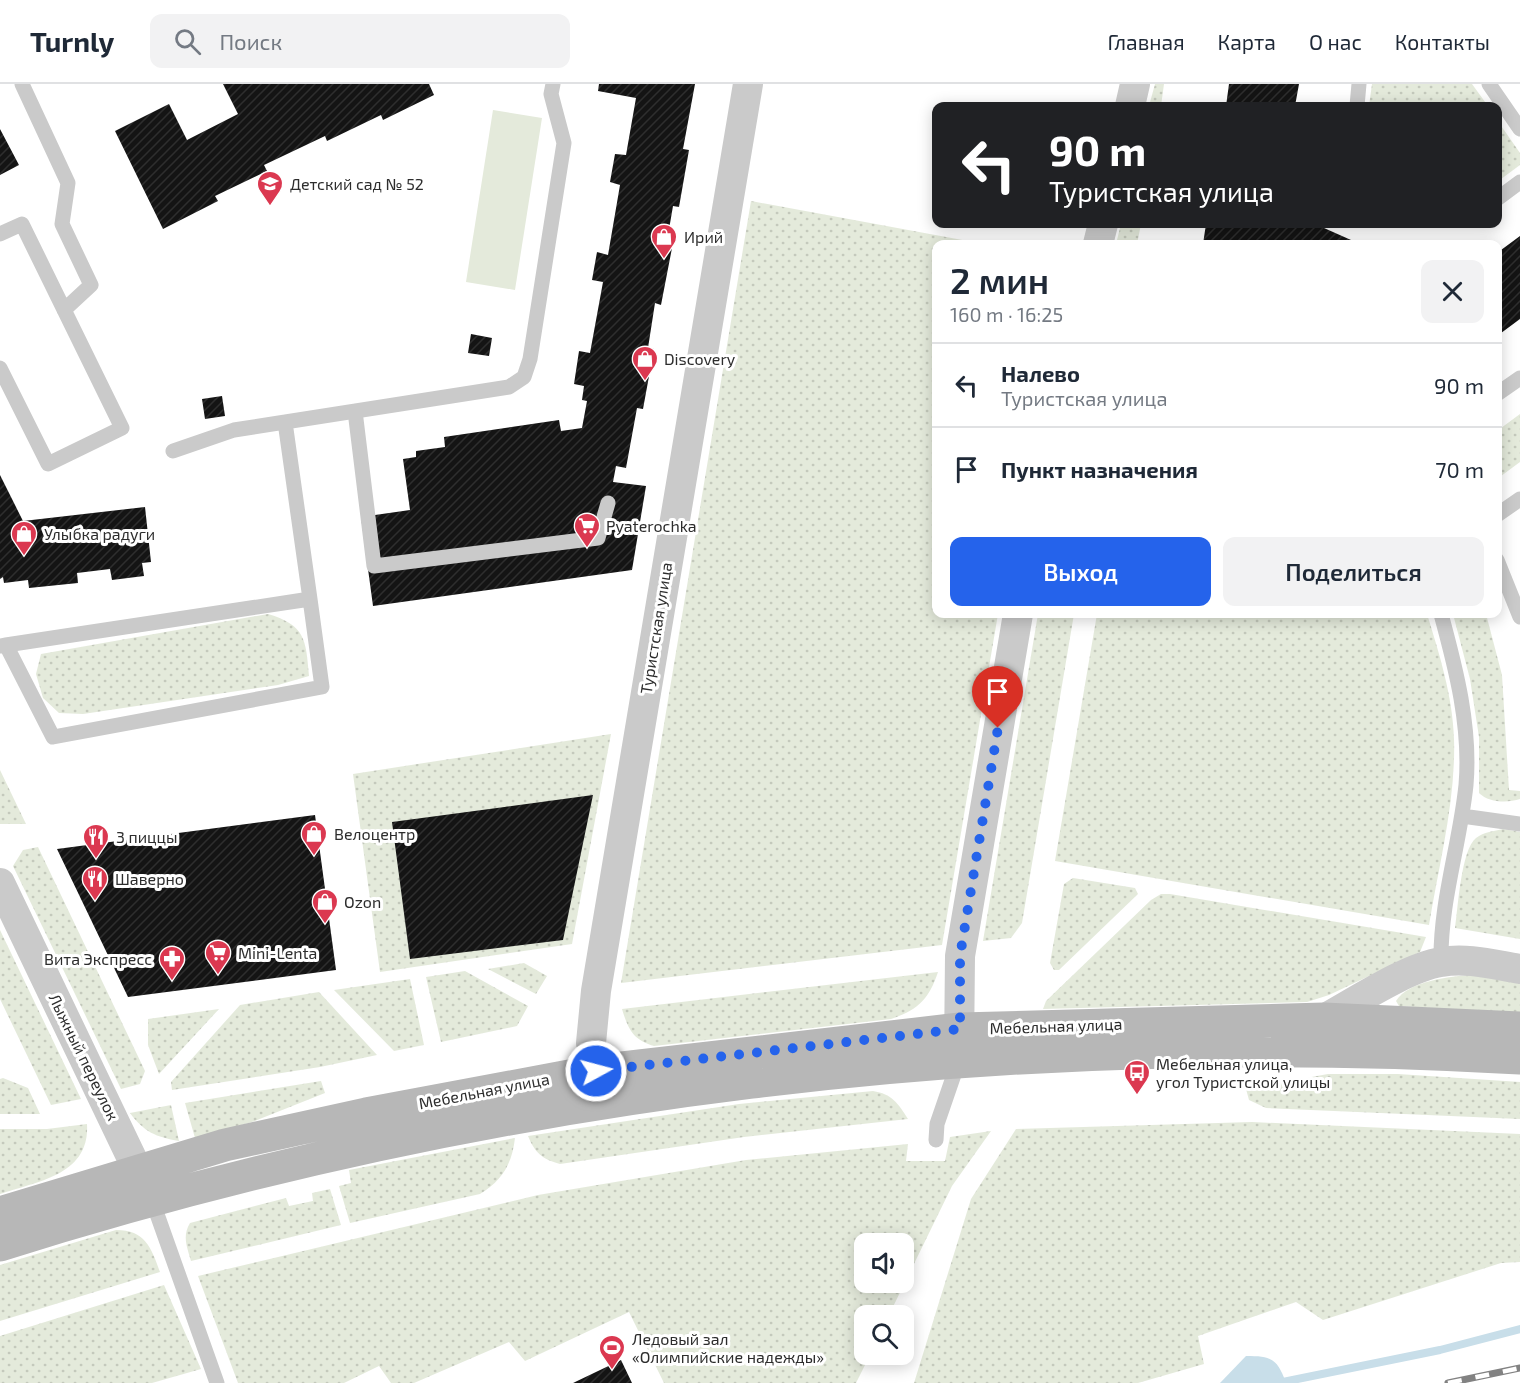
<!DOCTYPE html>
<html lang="ru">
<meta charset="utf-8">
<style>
body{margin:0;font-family:"Exo 2",sans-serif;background:#f2f2f3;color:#1f2937;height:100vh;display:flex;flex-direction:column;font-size:22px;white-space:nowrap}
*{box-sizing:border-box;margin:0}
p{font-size:20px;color:#747a83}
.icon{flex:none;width:33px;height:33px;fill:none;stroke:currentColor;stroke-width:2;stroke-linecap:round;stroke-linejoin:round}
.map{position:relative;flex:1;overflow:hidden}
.details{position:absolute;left:932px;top:156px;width:570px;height:378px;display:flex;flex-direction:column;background:#fff;border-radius:12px;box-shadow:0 3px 15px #0003}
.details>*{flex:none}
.hud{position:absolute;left:932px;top:18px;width:570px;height:126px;border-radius:12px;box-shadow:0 3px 15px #0003;background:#202124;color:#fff;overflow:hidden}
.tools{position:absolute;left:854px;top:1149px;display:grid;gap:12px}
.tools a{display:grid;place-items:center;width:60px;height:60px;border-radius:12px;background:#fff;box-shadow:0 3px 15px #0003;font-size:30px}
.pin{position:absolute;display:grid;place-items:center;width:51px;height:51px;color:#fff;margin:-62px -26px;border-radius:50% 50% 50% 0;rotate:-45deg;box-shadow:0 0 6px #0007}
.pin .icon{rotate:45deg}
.me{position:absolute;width:66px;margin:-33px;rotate:83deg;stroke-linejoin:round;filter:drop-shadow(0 0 4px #0008)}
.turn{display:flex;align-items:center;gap:21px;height:126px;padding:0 18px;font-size:27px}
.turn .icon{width:78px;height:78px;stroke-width:2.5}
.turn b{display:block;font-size:42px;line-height:51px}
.round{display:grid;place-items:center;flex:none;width:63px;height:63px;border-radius:12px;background:#f2f2f3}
.head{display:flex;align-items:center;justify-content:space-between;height:102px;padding:0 18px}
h1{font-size:36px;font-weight:600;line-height:45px}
.primary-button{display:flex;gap:12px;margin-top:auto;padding:12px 18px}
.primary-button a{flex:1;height:69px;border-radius:12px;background:#2563eb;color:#fff;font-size:24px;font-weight:600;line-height:69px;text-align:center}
.primary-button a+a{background:#f2f2f3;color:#1f2937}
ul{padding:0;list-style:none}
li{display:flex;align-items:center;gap:18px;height:84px;padding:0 18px;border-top:2px solid #e0e1e3}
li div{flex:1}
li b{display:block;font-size:22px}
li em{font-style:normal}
header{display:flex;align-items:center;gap:36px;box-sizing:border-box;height:84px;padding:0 30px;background:#fff;border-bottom:2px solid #e0e1e3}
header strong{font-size:28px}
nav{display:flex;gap:33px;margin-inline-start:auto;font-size:21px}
.search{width:420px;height:54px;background:#f2f2f3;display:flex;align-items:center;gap:15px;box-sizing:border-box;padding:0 21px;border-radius:12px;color:#747a83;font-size:22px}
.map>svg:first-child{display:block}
.grass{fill:url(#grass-dots);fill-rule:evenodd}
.park{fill:#e4eadb}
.water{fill:#c8dee9}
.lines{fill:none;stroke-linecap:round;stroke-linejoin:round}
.stream{stroke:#c8dee9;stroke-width:8}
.building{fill:url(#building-hatch)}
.lane{stroke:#cacaca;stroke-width:15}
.street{stroke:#cacaca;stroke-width:30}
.secondary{stroke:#b7b7b7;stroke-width:33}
.rail-casing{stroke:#828282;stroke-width:7}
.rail{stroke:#fff;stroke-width:4.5;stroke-dasharray:14;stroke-linecap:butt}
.route{stroke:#2563eb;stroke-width:10;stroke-dasharray:0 18}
.labels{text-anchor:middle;stroke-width:6;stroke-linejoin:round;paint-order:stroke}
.poi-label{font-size:16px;fill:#2d2d2d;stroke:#fff;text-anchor:start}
.street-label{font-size:16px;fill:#2d2d2d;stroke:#fff}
</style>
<header>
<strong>Turnly</strong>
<div class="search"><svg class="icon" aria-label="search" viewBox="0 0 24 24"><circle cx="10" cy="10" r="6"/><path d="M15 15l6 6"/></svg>Поиск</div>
<nav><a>Главная</a><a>Карта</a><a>О нас</a><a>Контакты</a></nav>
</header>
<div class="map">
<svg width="1520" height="1299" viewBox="0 0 1520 1299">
<defs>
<pattern id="grass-dots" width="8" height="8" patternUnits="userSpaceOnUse" patternTransform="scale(1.5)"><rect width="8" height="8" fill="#e4eadb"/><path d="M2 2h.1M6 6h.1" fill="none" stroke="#c4c9bc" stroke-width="1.8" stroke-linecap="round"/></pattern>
<pattern id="building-hatch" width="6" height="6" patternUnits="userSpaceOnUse" patternTransform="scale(1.5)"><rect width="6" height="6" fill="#141414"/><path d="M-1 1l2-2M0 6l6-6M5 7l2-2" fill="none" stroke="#2e2e2e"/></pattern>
</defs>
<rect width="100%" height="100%" fill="#fff"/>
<path class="grass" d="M1155,0H1164L1161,22H1149Z
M1372,0H1472L1488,22H1369Z
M1497,36L1520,69V81L1497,98Z
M751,117L984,160H936V530H998L942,861L621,899Z
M1121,140H1141L1137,160H1116Z
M1520,330V378L1497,395V347Z
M268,530C305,541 306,555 309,592L278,601L83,630L59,629L43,614L36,590L41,570Z
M1038,530H1074L1022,839L1011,854L983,857Z
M1097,530H1427C1439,569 1453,613 1454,655C1456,716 1439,780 1429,841L1055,777Z
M1453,530H1486L1502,591L1509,706L1520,707V715C1508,719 1489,719 1479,709V653L1470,595Z
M611,650L572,860L380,888L353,690Z
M0,686L26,740H0Z
M1503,745L1520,748V855L1455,844C1458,824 1461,766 1476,754C1484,748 1494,747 1503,745Z
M38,763L145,987L140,1000L121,1005L13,782L23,766Z
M1073,794L1135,804L1138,810L1059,886H1054L1050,879L1064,800Z
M1161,810H1170L1426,853L1420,868L1329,911L1307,918L1043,925L1046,917L1151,816Z
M0,846L81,1015L51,1021L0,915Z
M524,879L547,892L536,910L488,885Z
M465,887L528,922L517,942L441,958L426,893Z
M938,888C929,915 918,926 891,935L654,962C633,956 628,945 622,925Z
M1472,891L1520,899V930L1399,922L1396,917C1408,897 1451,892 1472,891Z
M410,895L424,961L394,967L334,906Z
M319,908L377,971L320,983L172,1006L171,998L240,921Z
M219,925L159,990L148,961V935Z
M1328,990H1398L1520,998V1035L1266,1024L1249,1016L1246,1005Z
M3,994L28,1004L40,1030H0V995Z
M321,997L325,1009L252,1038L195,1054L185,1019Z
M873,1007C892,1010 898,1019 908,1035L744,1053L560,1080C542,1075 535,1069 528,1052L739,1020Z
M171,1021L179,1057C156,1053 144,1048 130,1029Z
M1252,1038L1520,1050V1178L1501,1179L1323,1236L1296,1218L1198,1252L1204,1280L1138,1299H914L971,1115L1016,1045Z
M87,1040C90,1091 38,1097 0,1110V1045H47Z
M991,1047L952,1102L889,1231L864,1232V1270L870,1271L856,1299H664L629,1228L525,1277L509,1258L414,1299H391L379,1282L344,1299H238L198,1192L538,1111L746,1076L908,1060L906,1077H945L950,1053ZM864,1160H903V1198H864Z
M515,1054C512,1080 502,1097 480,1110L350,1139L339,1102L351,1099L349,1086Z
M330,1105L341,1141L191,1177C187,1163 182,1152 190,1139L286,1114L289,1122L313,1117L312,1109Z
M116,1146C145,1146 151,1163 160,1188L0,1237V1181Z
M164,1201L201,1285L152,1299H0V1252Z"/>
<path class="park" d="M493,26L542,34L515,206L466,198Z"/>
<path class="water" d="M1246,1272C1271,1272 1277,1274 1286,1299H1220Z"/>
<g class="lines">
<path class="stream" d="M1278,1299L1440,1266L1520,1245"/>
</g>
<path class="building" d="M223,0H429L434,11L383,36L381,31L327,57L325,52L264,81L267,87L215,112L218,117L163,145L115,47L169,20L187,56L238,30Z
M599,0H695L683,65L689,66L679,123L673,122L666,163L672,164L661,221L655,219L648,264L654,265L643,325L637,324L626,384L616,382L613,398L646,402L632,486L373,522L361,433L410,426L403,375L416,373V367L445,363L444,353L559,336L561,347L582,344L587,317L582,316L584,302L574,300L579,267L590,269L603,198L592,196L597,168L608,171L620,101L610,98L615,70L626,71L636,14L598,7Z
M1229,0H1299L1295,22H1226Z
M0,45L19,81L0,91Z
M1206,140H1315L1360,160H1203Z
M1520,152V235L1497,252V169Z
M471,250L492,254L489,272L468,269Z
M222,312L225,332L205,335L202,315Z
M0,391L23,437L145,423L151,478L142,479L144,492L112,496L110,485L77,489L78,499L29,504L28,496L4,499L3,493L0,495Z
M593,711L563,856L410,875L392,738Z
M315,731L336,886L128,913L57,765Z
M621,1276L632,1299H573Z"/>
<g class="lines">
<path class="lane" d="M22,0L68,99L62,140L91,201L64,226
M1489,0L1520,45
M1357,22L1359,0
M1497,115L1520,98
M0,150L22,140L122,344L48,380L0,284
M1497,310L1520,294
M355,327L374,482L598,454L608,419
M285,338L310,515
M173,367L234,346L509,303L524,293L530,275L564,59L551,10L553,0
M1497,431L1520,415
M1497,476L1520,533
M0,562L6,561L310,515L322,603L53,653L6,561
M1462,732L1520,740
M1441,878C1440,818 1460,760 1466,701C1471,643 1456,585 1441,530
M936,1056L937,1040L959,976
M152,1116L217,1299"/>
<path class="street" d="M1130,22L1135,0
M1098,160L1103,140
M0,799L149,1110
M1324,935C1355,918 1408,883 1441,878C1467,873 1495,881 1520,885
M959,969L960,872L1018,530
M601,1018L591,959L596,907L748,0"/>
<path class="secondary" d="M0,1129L225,1061L366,1030L596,987L960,945L1324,935L1520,944
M0,1161C491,1006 1006,944 1520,974"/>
<defs>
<path id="rail" d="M1448,1299L1520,1284"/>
</defs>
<use href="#rail" class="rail-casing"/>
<use href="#rail" class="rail"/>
</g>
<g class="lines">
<path class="route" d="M596,987L960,945V872L998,644"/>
</g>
<defs>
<symbol id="school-pin" viewBox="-11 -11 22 30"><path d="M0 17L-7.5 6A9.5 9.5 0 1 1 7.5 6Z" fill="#db3850" stroke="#fff"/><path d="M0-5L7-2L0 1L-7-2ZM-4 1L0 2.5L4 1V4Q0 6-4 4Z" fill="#fff"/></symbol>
<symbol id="shop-pin" viewBox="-11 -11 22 30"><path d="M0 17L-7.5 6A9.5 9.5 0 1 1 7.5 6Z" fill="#db3850" stroke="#fff"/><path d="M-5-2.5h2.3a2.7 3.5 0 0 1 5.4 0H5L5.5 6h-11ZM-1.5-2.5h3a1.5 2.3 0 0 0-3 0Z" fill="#fff"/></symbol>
<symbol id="supermarket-pin" viewBox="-11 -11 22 30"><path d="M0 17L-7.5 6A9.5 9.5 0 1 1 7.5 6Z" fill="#db3850" stroke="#fff"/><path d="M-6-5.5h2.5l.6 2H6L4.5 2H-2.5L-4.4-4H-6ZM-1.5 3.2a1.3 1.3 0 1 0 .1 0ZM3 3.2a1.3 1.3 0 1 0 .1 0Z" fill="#fff"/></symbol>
<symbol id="restaurant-pin" viewBox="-11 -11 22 30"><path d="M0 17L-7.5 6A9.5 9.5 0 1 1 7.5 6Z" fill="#db3850" stroke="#fff"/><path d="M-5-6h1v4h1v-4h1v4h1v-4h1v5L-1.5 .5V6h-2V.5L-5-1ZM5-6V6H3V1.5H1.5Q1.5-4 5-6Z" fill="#fff"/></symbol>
<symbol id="pharmacy-pin" viewBox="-11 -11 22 30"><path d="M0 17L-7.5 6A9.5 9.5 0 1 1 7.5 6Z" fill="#db3850" stroke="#fff"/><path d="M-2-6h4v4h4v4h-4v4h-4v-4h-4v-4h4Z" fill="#fff"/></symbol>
<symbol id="bus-pin" viewBox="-11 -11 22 30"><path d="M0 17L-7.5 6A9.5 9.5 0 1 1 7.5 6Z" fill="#db3850" stroke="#fff"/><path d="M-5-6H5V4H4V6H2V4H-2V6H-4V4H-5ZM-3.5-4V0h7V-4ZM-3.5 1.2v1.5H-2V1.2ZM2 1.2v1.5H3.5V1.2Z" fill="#fff"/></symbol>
<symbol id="stadium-pin" viewBox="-11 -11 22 30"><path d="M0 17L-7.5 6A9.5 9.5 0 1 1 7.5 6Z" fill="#db3850" stroke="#fff"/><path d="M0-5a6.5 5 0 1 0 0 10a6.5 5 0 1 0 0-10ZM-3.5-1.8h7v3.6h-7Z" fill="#fff"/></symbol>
</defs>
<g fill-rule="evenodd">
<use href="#school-pin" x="255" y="85" width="30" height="40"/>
<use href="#shop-pin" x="649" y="138" width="30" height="40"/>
<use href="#shop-pin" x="630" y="260" width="30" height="40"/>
<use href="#supermarket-pin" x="572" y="427" width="30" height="40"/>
<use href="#shop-pin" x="9" y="435" width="30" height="40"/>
<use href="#shop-pin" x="299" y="735" width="30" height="40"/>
<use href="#restaurant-pin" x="81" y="738" width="30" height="40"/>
<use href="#restaurant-pin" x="80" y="780" width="30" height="40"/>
<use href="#shop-pin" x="310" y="803" width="30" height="40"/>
<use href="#supermarket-pin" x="203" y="854" width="30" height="40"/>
<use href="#pharmacy-pin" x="157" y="860" width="30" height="40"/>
<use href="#bus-pin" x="1122" y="974" width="30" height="40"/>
<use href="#stadium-pin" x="597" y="1249" width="30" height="40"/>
</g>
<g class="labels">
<g class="poi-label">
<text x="290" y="106">Детский сад № 52</text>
<text x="684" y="159">Ирий</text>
<text x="664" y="281">Discovery</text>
<text x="606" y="448">Pyaterochka</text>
<text x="44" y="456">Улыбка радуги</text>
<text x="334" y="756">Велоцентр</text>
<text x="116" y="759">3 пиццы</text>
<text x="115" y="801">Шаверно</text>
<text x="344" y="824">Ozon</text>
<text x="238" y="875">Mini-Lenta</text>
<text x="152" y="881" text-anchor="end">Вита Экспресс</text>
<text x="1156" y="986">Мебельная улица,<tspan x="1156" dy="18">угол Туристской улицы</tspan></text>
<text x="632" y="1261">Ледовый зал<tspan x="632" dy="18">«Олимпийские надежды»</tspan></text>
</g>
<g class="street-label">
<text transform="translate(656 544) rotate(-81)" y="6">Туристская улица</text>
<text transform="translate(1056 942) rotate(-2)" y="6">Мебельная улица</text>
<text transform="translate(84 973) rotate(64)" y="6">Лыжный переулок</text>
<text transform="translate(484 1007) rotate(-11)" y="6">Мебельная улица</text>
</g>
</g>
</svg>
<div class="tools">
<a><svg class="icon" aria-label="sound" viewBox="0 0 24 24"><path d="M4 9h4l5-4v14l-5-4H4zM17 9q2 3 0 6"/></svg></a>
<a><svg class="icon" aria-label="search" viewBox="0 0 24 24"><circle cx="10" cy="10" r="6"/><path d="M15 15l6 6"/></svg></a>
</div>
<div class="pin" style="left:998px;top:644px;background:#d93025"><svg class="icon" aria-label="arrive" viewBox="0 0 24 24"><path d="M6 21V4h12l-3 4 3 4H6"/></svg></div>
<svg class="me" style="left:596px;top:987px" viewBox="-20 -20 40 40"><circle r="17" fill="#2563eb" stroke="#fff" stroke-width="3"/><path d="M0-11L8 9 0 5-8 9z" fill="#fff"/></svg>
<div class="hud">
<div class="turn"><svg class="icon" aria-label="left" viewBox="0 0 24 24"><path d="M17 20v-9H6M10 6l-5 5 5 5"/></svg><div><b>90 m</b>Туристская улица</div></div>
</div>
<section class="details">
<div class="head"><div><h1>2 мин</h1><p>160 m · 16:25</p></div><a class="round"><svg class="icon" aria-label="close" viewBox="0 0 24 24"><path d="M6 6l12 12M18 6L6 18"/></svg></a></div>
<ul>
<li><svg class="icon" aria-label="left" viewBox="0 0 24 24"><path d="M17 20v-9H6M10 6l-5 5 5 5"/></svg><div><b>Налево</b><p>Туристская улица</p></div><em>90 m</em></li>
<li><svg class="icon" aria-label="arrive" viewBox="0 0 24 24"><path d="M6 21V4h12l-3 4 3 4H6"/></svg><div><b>Пункт назначения</b></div><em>70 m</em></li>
</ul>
<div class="primary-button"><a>Выход</a><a>Поделиться</a></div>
</section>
</div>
